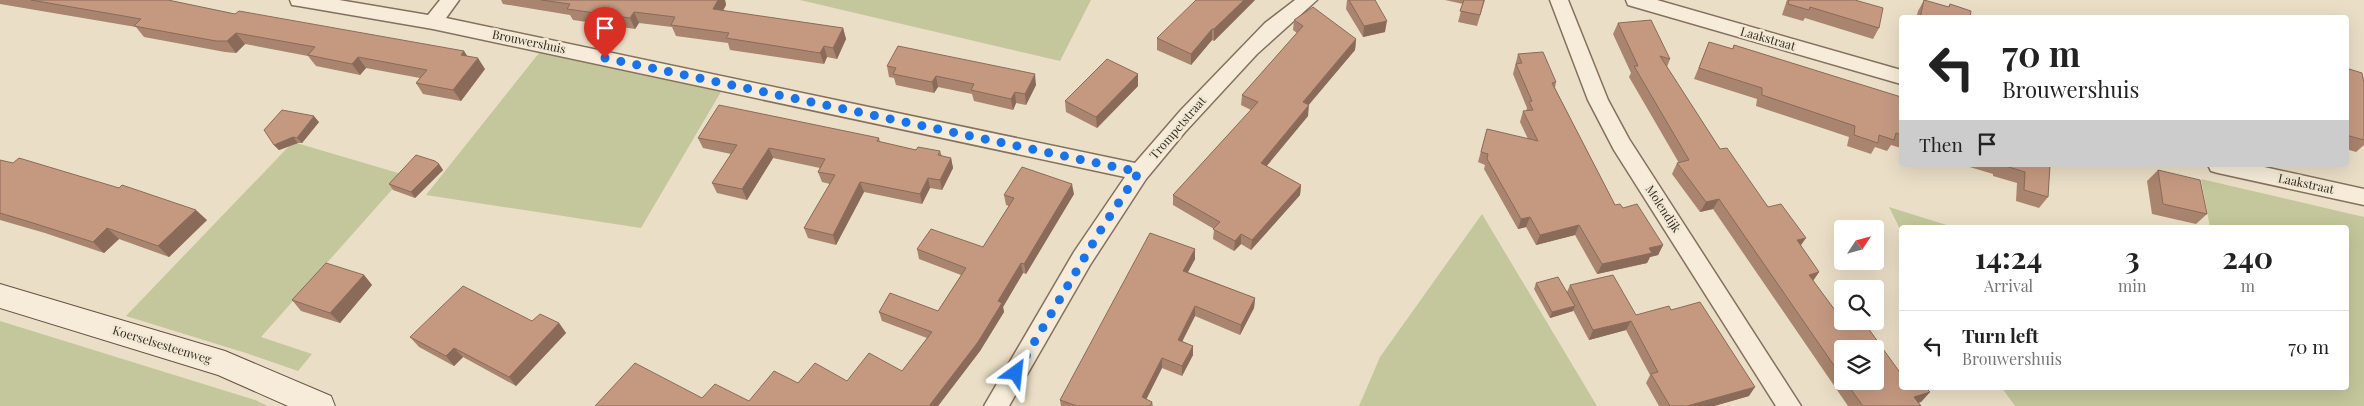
<!DOCTYPE html>
<style>
body{margin:0;font-family:"Playfair Display",serif;background:#f2f2f2;color:#222;height:100vh;display:flex;flex-direction:column;font-size:19px;white-space:nowrap}
*{box-sizing:border-box;margin:0}
p{font-size:16px;color:#767676}
.icon{flex:none;width:28px;height:28px;fill:none;stroke:currentColor;stroke-width:2;stroke-linecap:round;stroke-linejoin:round}
.map{position:relative;flex:1;overflow:hidden}
.panel{position:absolute;left:1899px;top:225px;width:450px;height:165px;display:flex;flex-direction:column;background:#fff;border-radius:5px;box-shadow:0 5px 20px #0002}
.panel>*{flex:none}
.hud{position:absolute;left:1899px;top:15px;width:450px;height:152px;border-radius:5px;box-shadow:0 5px 20px #0002;background:#fff;color:#222;overflow:hidden}
.needle{width:32px;rotate:54deg}
.controls{position:absolute;left:1834px;top:220px;display:grid;gap:10px}
.controls a{display:grid;place-items:center;width:50px;height:50px;border-radius:5px;background:#fff;box-shadow:0 5px 20px #0002;font-size:25px}
.pin{position:absolute;display:grid;place-items:center;width:42px;height:42px;color:#fff;margin:-51px -21px;border-radius:50% 50% 50% 0;rotate:-45deg;box-shadow:0 0 5px #0007}
.pin .icon{rotate:45deg}
.me{position:absolute;width:55px;margin:-28px;rotate:30deg;stroke-linejoin:round;filter:drop-shadow(0 0 4px #0008)}
.turn{display:flex;align-items:center;gap:18px;height:105px;padding:0 20px;font-size:22px}
.turn .icon{width:65px;height:65px;stroke-width:2.5}
.turn b{display:block;font-size:35px;line-height:42px}
.then{display:flex;align-items:center;height:48px;padding:0 20px;background:#0003;gap:10px;font-size:19px}
.eta{display:flex;justify-content:space-evenly;align-items:center;height:85px;text-align:center}
.eta b{font-size:30px;font-weight:700;line-height:35px}
ul{padding:0;list-style:none}
li{display:flex;align-items:center;gap:15px;height:70px;padding:0 20px;border-top:1px solid #e0e0e0}
li div{flex:1}
li b{display:block;font-size:19px}
li em{font-style:normal}
.map>svg:first-child{display:block}
.green{fill:#c4c79b}
.lines{fill:none;stroke-linecap:round;stroke-linejoin:round}
.street-casing{stroke:#84705e;stroke-width:3}
.secondary-casing{stroke:#665241;stroke-width:2}
.street{fill:#f6ecd9;fill-rule:evenodd}
.secondary{fill:#f6ecd9;fill-rule:evenodd}
.wall{fill:#a9846e;fill-rule:evenodd}
.shaded-wall{fill:#8a6b5a}
.building{fill:#c59980;stroke:#8a6b5a}
.route{stroke:#1a73e8;stroke-width:9;stroke-dasharray:0 16.2}
.labels{text-anchor:middle;stroke-width:5;stroke-linejoin:round;paint-order:stroke}
.street-label{font-size:12px;fill:#352920;stroke:#f2e9d5}
</style>
<div class="map">
<svg width="2364" height="406" viewBox="0 0 2364 406">
<rect width="100%" height="100%" fill="#eadec6"/>
<path class="green" d="M800,0H1091L1060,61Z
M539,53L722,90L641,228L426,195Z
M293,142L405,175L261,337L312,354L298,371L246,353L126,316Z
M2201,179L2364,217V406H2015L2002,388H2346V228L2210,227Z
M1889,207L1953,227L1901,228V231Z
M1482,214L1597,406H1359L1380,357Z
M0,321L255,400L268,406H0Z"/>
<g class="lines">
<defs>
<path id="street" d="M290,0H339L428,15L440,0H459L446,18L1135,163L1181,110L1265,23L1295,0H1317L1257,54L1185,132L1146,179L1090,265L1009,406H984L1074,252L1125,177L433,29L299,6L292,5Z
M1550,0H1568L1608,100L1629,139L1801,406H1776L1614,150L1588,100Z
M1626,0H1657L1901,70V84L1628,5Z
M2208,165H2255L2364,189V205L2218,173L2211,171Z"/>
<path id="secondary" d="M0,284L225,351L331,396L335,406H288L218,375L0,308Z"/>
</defs>
<use href="#street" class="street-casing"/>
<use href="#secondary" class="secondary-casing"/>
<use href="#street" class="street"/>
<use href="#secondary" class="secondary"/>
</g>
<path class="wall" d="M0,0H168L235,14L464,51L467,56L485,69L461,101L423,94L416,83L420,78L366,68L360,75L316,66L308,56L245,44L236,53L225,52L144,37L136,27L0,4Z
M501,0H725L726,5L723,11L843,28L846,39L837,59L827,57L824,64L730,50L728,43L676,36L672,27L639,23L635,29L573,20L570,15L503,4Z
M1255,0L1214,41L1212,40L1191,65L1157,50V38Z
M1347,0H1375L1385,32L1363,37L1346,9Z
M1445,0H1485L1477,26L1458,22L1463,4Z
M1787,0H1855L1879,28L1873,39L1805,18L1803,21L1782,15Z
M1924,0L1948,7L1950,4L1970,18H1916L1918,11Z
M1294,20L1356,39L1355,50L1308,105V116L1266,166L1301,185L1300,195L1251,250L1241,244L1234,251L1213,239L1214,229L1173,205V195L1251,110L1241,105L1242,95L1297,33L1293,30Z
M1618,23L1670,59L1667,67L1720,149L1801,246L1819,272L1813,281L1840,317L1901,374L1930,392L1921,402L1918,403L1921,406H1848L1713,209L1700,212L1672,174L1677,163H1679L1629,77L1631,73L1613,34ZM1842,349L1875,381H1842Z
M1709,42L1732,49L1734,45L1901,97V148L1891,145L1887,151L1875,147L1871,154L1847,146L1849,137L1756,106L1757,99L1694,79Z
M1518,54L1556,82L1555,88L1615,205L1623,208L1663,245L1658,255L1650,257L1647,263L1597,274L1575,235L1536,245L1526,227L1518,229L1484,169L1485,165L1478,162L1487,129L1528,139L1520,122L1523,111H1526L1527,108L1513,74Z
M887,66L1036,85L1026,105L1016,103L1013,110L974,101L972,94L938,87L934,93L896,85L894,78L889,77Z
M2346,68L2364,83V145L2356,152L2346,149Z
M1138,86L1097,128L1066,112L1065,101Z
M319,122L302,143H298L279,150L274,145Z
M698,138H879L880,142L916,150L940,151L942,156L951,158L953,168L942,190L930,188L922,204L864,192L836,245L808,238L804,228L830,184L822,182L818,172L820,168L773,158L747,200L717,193L712,183L731,154L703,148Z
M0,160L207,220L169,257L119,239L104,253L45,233L0,220Z
M439,164L443,170L415,198L393,190L389,184Z
M1963,165H2050L2048,197L2039,208L2016,201L2017,183L1993,176V174Z
M2158,170L2207,214L2196,224L2152,214L2147,181Z
M1074,194L1026,274L1023,273L1003,307L1004,312L980,351L938,406H595L702,398L749,401L798,383L847,381L902,371L927,338L882,321L879,312L938,311L961,275L919,259L917,249L983,247L1009,206L1006,205L1004,195Z
M1195,249V259L1188,272L1255,298L1254,308L1240,335L1195,316L1182,341L1193,346V355L1182,376L1162,368L1146,399L1152,402L1153,406H1061L1060,400Z
M364,275L372,285L340,323L301,311L292,300Z
M1536,283L1567,292L1570,285L1636,315L1671,310L1749,396L1714,406H1659L1646,383L1650,375L1626,330L1589,340L1573,310V311L1550,318L1534,289Z
M532,321L559,323L566,333L516,386L463,357L454,366L419,347L410,337Z"/>
<path class="shaded-wall" d="M718,0H725L726,5L717,20L713,9Z
M1244,0H1255L1214,41V29Z
M634,12L639,23L635,29L630,18Z
M1387,21L1385,32L1363,37L1364,26Z
M843,28L846,39L837,59L833,48Z
M1212,29V40L1191,65V54Z
M236,33L245,44L236,53L227,41Z
M1356,39L1355,50L1302,113L1303,102Z
M824,46L827,57L824,64L820,53Z
M464,51L471,62L461,55Z
M358,57L366,68L360,75L352,64Z
M478,58L485,69L461,101L453,90Z
M1035,74L1036,85L1026,105L1025,94Z
M1138,74V86L1097,128L1096,117Z
M936,76L938,87L934,93L932,82Z
M1015,92L1016,103L1013,110L1011,99Z
M1309,105L1308,116L1261,173V163Z
M314,116L319,122L302,143L297,138Z
M293,137L298,143L279,150L274,145Z
M769,148L773,158L747,200L742,189Z
M951,158L953,168L942,190L940,180Z
M439,164L443,170L415,198L411,192Z
M928,178L930,188L922,204L920,194Z
M860,182L864,192L836,245L833,235Z
M1072,184L1074,194L1026,274L1024,264Z
M1301,185L1300,195L1251,250L1252,240Z
M1719,199L1713,209L1700,212L1706,202Z
M196,210L207,220L169,257L158,246Z
M1530,217L1526,227L1518,229L1521,219Z
M1579,225L1575,235L1536,245L1540,235Z
M107,228L119,239L104,253L93,242Z
M1241,234V244L1234,251L1235,241Z
M1806,238L1799,248L1797,240Z
M1663,245L1658,255L1650,257L1647,263L1597,274L1602,264L1649,248Z
M1195,249V259L1183,281V271Z
M1021,263L1023,273L1003,307L1004,312L980,351L938,406H929L998,301Z
M1819,272L1812,282L1809,275Z
M364,275L372,285L340,323L330,313Z
M1255,298L1254,308L1240,335L1241,325Z
M1195,306V316L1178,350V340Z
M1575,306L1573,311L1550,318L1552,312Z
M1631,321L1626,330L1589,340L1593,330Z
M559,323L566,333L516,386L509,377Z
M1193,346V355L1182,376V366Z
M454,348L463,357L454,366L446,356Z
M1162,358V368L1143,406L1142,397Z
M1755,387L1749,396L1714,406H1687Z
M1930,392L1921,402L1906,406L1914,397Z"/>
<path class="building" d="M31,0H168L235,14L239,11L464,51L461,55L478,58L453,90L416,83L427,70L358,57L352,64L308,55L315,47L236,33L227,41H216L134,26L141,19Z
M541,0H718L713,9L843,28L833,48L824,46L820,53L726,38L729,33L671,25L675,17L634,12L630,18L567,9L570,4Z
M1196,0H1244L1214,29H1212L1191,54L1157,38Z
M1349,0H1375L1387,21L1364,26Z
M1464,0H1484L1480,15L1460,11Z
M1789,0H1855L1883,8L1879,28L1810,7L1809,10L1788,4Z
M1924,0L1949,7L1950,4L1971,11L1970,18H1920Z
M1313,7L1356,39L1303,102L1309,105L1261,163L1301,185L1252,240L1241,234L1235,241L1213,229L1220,222L1173,195L1258,102L1242,95L1303,26L1294,20Z
M1651,20L1670,59L1660,56L1720,149L1727,148L1768,207L1781,204L1806,238L1797,240L1819,272L1809,275L1840,317L1842,316V321H1863L1901,374V388H1926L1930,392L1914,397L1921,406H1863L1845,381H1875V349H1842V377L1719,199L1706,202L1677,163L1689,160L1634,66H1638L1618,23Z
M1709,42L1733,49L1734,45L1901,97V135L1896,133L1894,140L1879,135L1878,143L1854,135L1855,126L1762,95V88L1699,68Z
M898,46L1035,74L1025,94L1015,92L1011,99L971,90L974,84L936,76L932,82L893,74L896,68L887,66Z
M1543,52L1556,82L1552,83L1615,205L1620,204L1623,208L1637,204L1663,245L1649,248L1652,253L1602,264L1579,225L1540,235L1530,217L1521,219L1487,159L1488,154L1481,152L1487,129L1538,141L1523,111L1533,110L1529,102L1532,101L1516,64L1522,63L1518,54Z
M1107,59L1138,74L1096,117L1065,101Z
M2346,68L2362,73L2364,83V140L2346,135Z
M719,105L879,138L877,141L916,150L918,147L940,151L938,155L951,158L940,180L928,178L920,194L860,182L833,235L804,228L835,175L818,172L825,159L769,148L742,189L712,183L737,145L698,138Z
M282,110L314,116L297,138L293,137L274,145L264,130Z
M416,155L435,161L439,164L411,192L389,184Z
M19,158L119,188L122,185L196,210L158,246L107,228L93,242L33,223L0,213V160L13,163Z
M2002,165H2050L2048,197L2024,190L2025,172Z
M1022,167L1072,184L1024,264L1021,263L998,301L1002,303L978,342L929,406H595L635,363L702,398L715,384L749,401L774,371L798,383L815,363L847,381L869,353L902,371L932,332L879,312L890,293L938,311L966,268L917,249L931,229L983,247L1014,198L1004,195Z
M2158,170L2200,180L2207,214L2163,204Z
M1150,233L1195,249L1183,271L1255,298L1241,325L1195,306L1178,340L1193,346L1182,366L1162,358L1142,397L1152,402L1150,406H1077L1060,400Z
M326,263L364,275L330,313L292,300Z
M1613,275L1636,315L1669,306L1671,310L1700,302L1755,387L1687,406H1670L1651,374L1658,372L1631,321L1593,330L1570,285Z
M1558,277L1575,306L1552,312L1536,283Z
M463,286L532,321L540,314L559,323L509,377L454,348L446,356L410,337Z"/>
<g class="lines">
<path class="route" d="M605,58L1139,172L1102,228L1016,373"/>
</g>
<g class="labels">
<g class="street-label">
<text transform="translate(1768 39) rotate(16)" y="4">Laakstraat</text>
<text transform="translate(529 42) rotate(12)" y="4">Brouwershuis</text>
<text transform="translate(1178 128) rotate(-49)" y="4">Trompetstraat</text>
<text transform="translate(2306 184) rotate(12)" y="4">Laakstraat</text>
<text transform="translate(1663 209) rotate(57)" y="4">Molendijk</text>
<text transform="translate(162 345) rotate(17)" y="4">Koerselsesteenweg</text>
</g>
</g>
</svg>
<div class="controls">
<a><svg class="needle" viewBox="-14 -14 28 28"><path d="M0-13l5 13h-10z" fill="#e53935"/><path d="M0 13l5-13h-10z" fill="#767676"/></svg></a>
<a><svg class="icon" aria-label="search" viewBox="0 0 24 24"><circle cx="10" cy="10" r="6"/><path d="M15 15l6 6"/></svg></a>
<a><svg class="icon" aria-label="layers" viewBox="0 0 24 24"><path d="M12 4l9 5-9 5-9-5zM3 14l9 5 9-5"/></svg></a>
</div>
<div class="pin" style="left:605px;top:58px;background:#d93025"><svg class="icon" aria-label="arrive" viewBox="0 0 24 24"><path d="M6 21V4h12l-3 4 3 4H6"/></svg></div>
<svg class="me" style="left:1016px;top:373px" viewBox="-20 -20 40 40"><path d="M0-17L14 15 0 8-14 15z" fill="#1a73e8" stroke="#fff" stroke-width="4"/></svg>
<div class="hud">
<div class="turn"><svg class="icon" aria-label="left" viewBox="0 0 24 24"><path d="M17 20v-9H6M10 6l-5 5 5 5"/></svg><div><b>70 m</b>Brouwershuis</div></div>
<div class="then">Then<svg class="icon" aria-label="arrive" viewBox="0 0 24 24"><path d="M6 21V4h12l-3 4 3 4H6"/></svg></div>
</div>
<section class="panel">
<div class="eta">
<div><b>14:24</b><p>Arrival</p></div>
<div><b>3</b><p>min</p></div>
<div><b>240</b><p>m</p></div>
</div>
<ul>
<li><svg class="icon" aria-label="left" viewBox="0 0 24 24"><path d="M17 20v-9H6M10 6l-5 5 5 5"/></svg><div><b>Turn left</b><p>Brouwershuis</p></div><em>70 m</em></li>
</ul>
</section>
</div>
